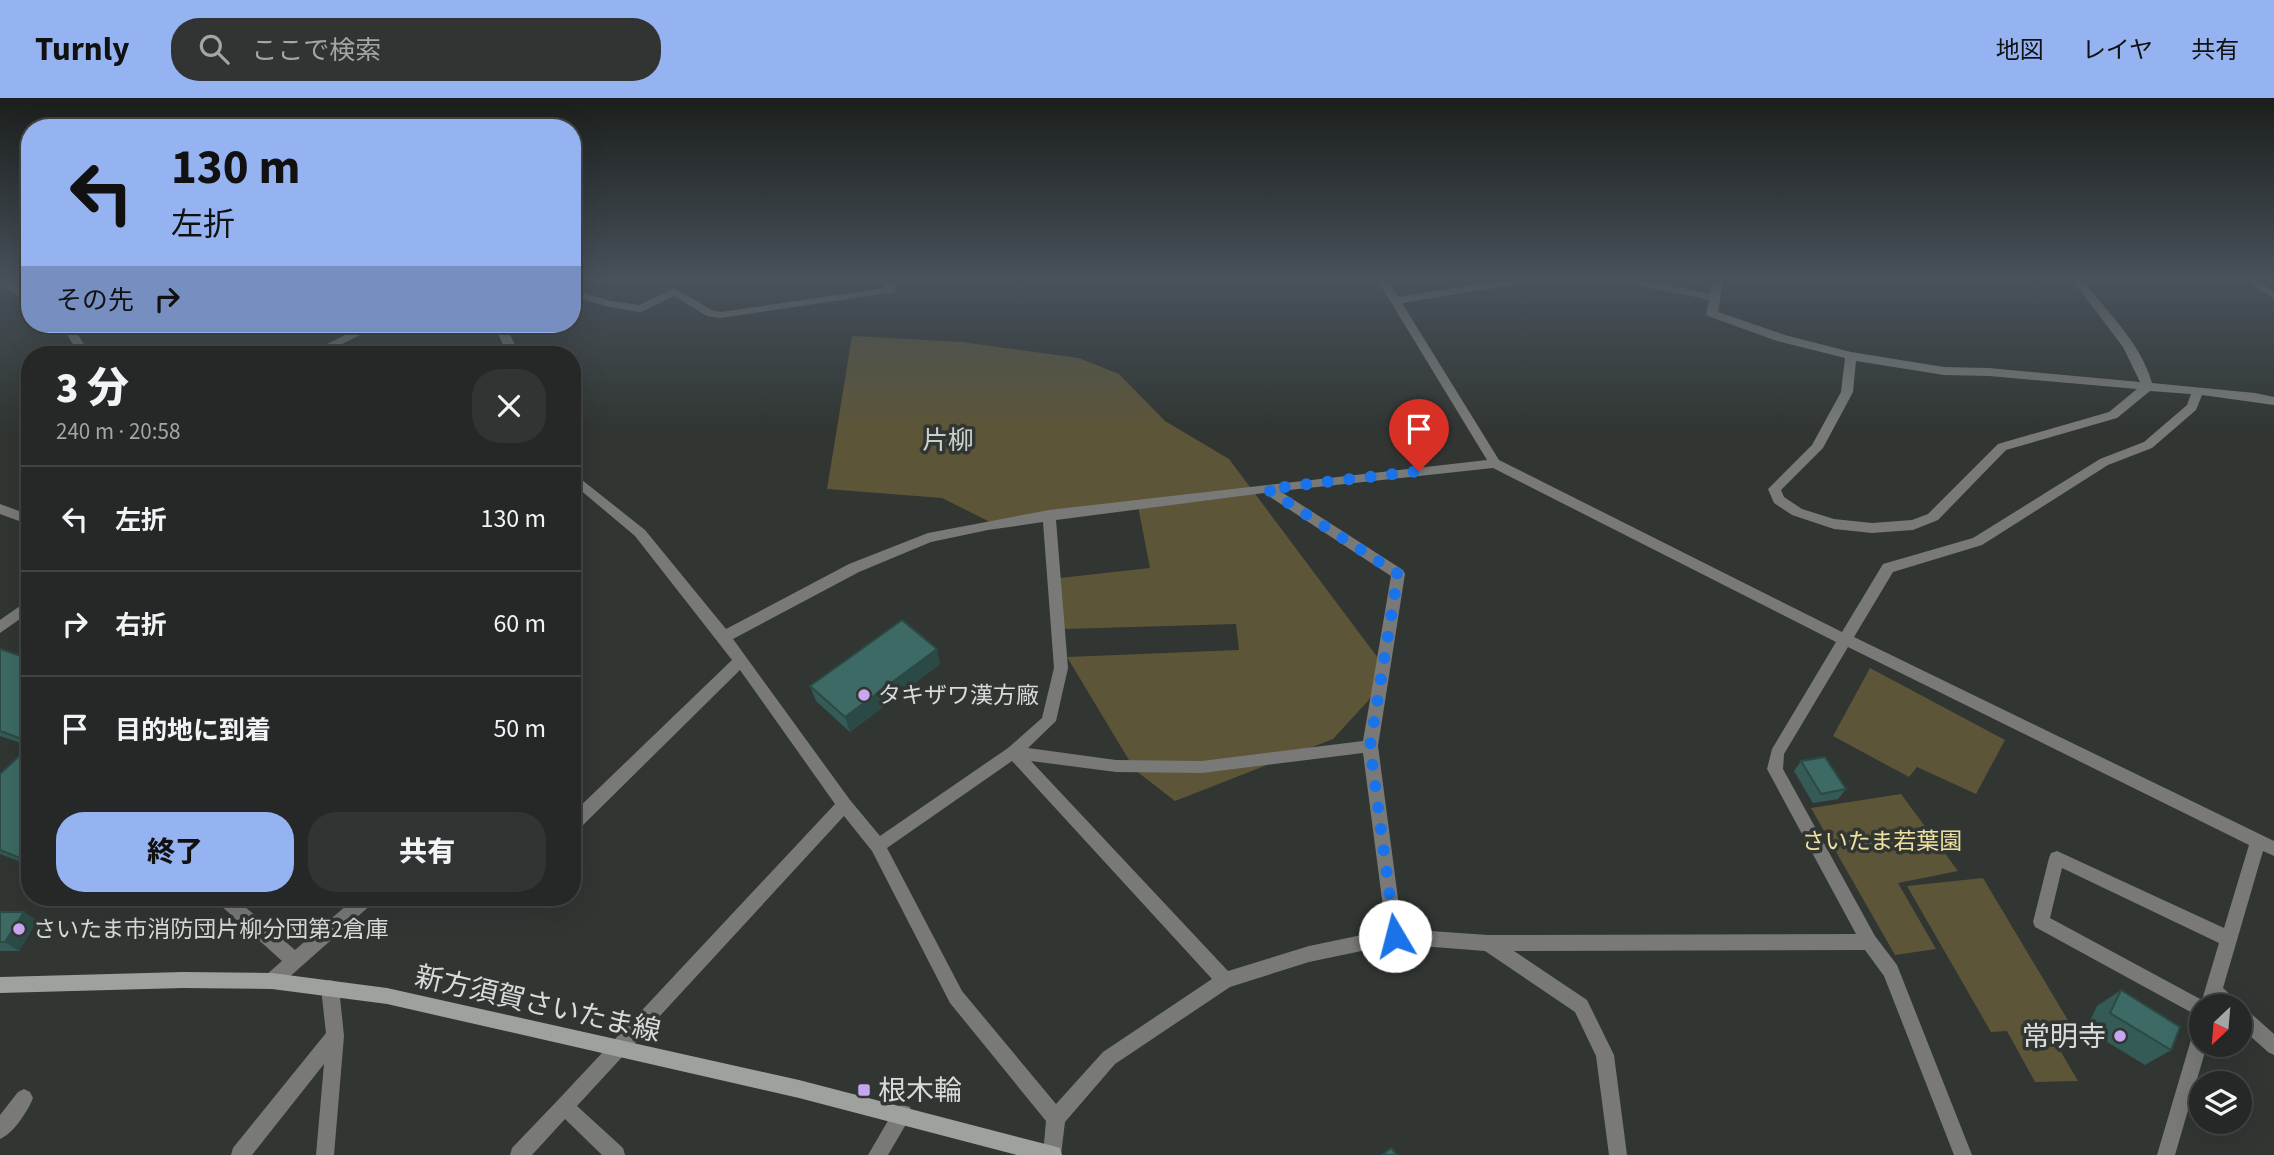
<!DOCTYPE html>
<html lang="ja">
<meta charset="utf-8">
<style>
body{margin:0;font-family:"Source Sans 3","Noto Sans JP",sans-serif;background:#313432;color:#f1f3f6;height:100vh;display:flex;flex-direction:column;font-size:26px;white-space:nowrap}
*{box-sizing:border-box;margin:0}
p{font-size:23px;color:#a3a6a7}
.icon{flex:none;width:38px;height:38px;fill:none;stroke:currentColor;stroke-width:2;stroke-linecap:round;stroke-linejoin:round}
.map{position:relative;flex:1;overflow:hidden}
.sheet{position:absolute;left:21px;top:248px;width:560px;height:560px;display:flex;flex-direction:column;background:#252826;border-radius:28px;box-shadow:0 7px 28px #0002,0 0 0 2px #424443}
.sheet>*{flex:none}
.banner{position:absolute;left:21px;top:21px;width:560px;height:214px;border-radius:28px;box-shadow:0 7px 28px #0002,0 0 0 2px #424443;background:#95b2f1;color:#111;overflow:hidden}
.needle{width:46px;rotate:206deg}
.buttons{position:absolute;left:2189px;top:896px;display:grid;gap:14px}
.buttons a{display:grid;place-items:center;width:63px;height:63px;border-radius:50%;background:#252826;box-shadow:0 7px 28px #0002,0 0 0 2px #424443;font-size:35px}
.pin{position:absolute;display:grid;place-items:center;width:60px;height:60px;color:#fff;margin:-72px -30px;border-radius:50% 50% 50% 0;rotate:-45deg;box-shadow:0 0 7px #0007}
.pin .icon{rotate:45deg}
.me{position:absolute;width:77px;margin:-38px;rotate:352deg;stroke-linejoin:round;filter:drop-shadow(0 0 5px #0008)}
.turn{display:flex;align-items:center;gap:24px;height:147px;padding:0 35px;font-size:32px}
.turn .icon{width:91px;height:91px;stroke-width:2.5}
.turn b{display:block;font-size:49px;line-height:60px}
.then{display:flex;align-items:center;height:66px;padding:0 35px;background:#0003;gap:14px;font-size:26px}
.round{display:grid;place-items:center;flex:none;width:74px;height:74px;border-radius:28px;background:#313432}
.head{display:flex;align-items:center;justify-content:space-between;height:119px;padding:0 35px}
h1{font-size:42px;font-weight:800;line-height:52px}
.primary-button{display:flex;gap:14px;margin-top:auto;padding:14px 35px}
.primary-button a{flex:1;height:80px;border-radius:28px;background:#95b2f1;color:#111;font-size:28px;font-weight:800;line-height:80px;text-align:center}
.primary-button a+a{background:#313432;color:#f1f3f6}
ul{padding:0;list-style:none}
li{display:flex;align-items:center;gap:21px;height:105px;padding:0 35px;border-top:2px solid #424443}
li div{flex:1}
li b{display:block;font-size:26px}
li em{font-style:normal}
header{display:flex;align-items:center;gap:42px;box-sizing:border-box;height:98px;padding:0 35px;background:#95b2f1;color:#111}
header strong{font-size:33px}
nav{display:flex;gap:38px;margin-inline-start:auto;font-size:24px}
.search{width:490px;height:63px;background:#313432;display:flex;align-items:center;gap:18px;box-sizing:border-box;padding:0 24px;border-radius:28px;color:#a3a6a7;font-size:26px}
.map>svg:first-child{display:block}
.green{fill:#5c5538}
.lines{fill:none;stroke-linecap:round;stroke-linejoin:round}
.minor{fill:#797a78;fill-rule:evenodd}
.tertiary{fill:#797a78;fill-rule:evenodd}
.secondary{fill:#9fa19d;fill-rule:evenodd}
.wall{fill:#345b56}
.shaded-wall{fill:#2b4a46}
.building{fill:#3d6a64;stroke:#2b4a46;stroke-width:2}
.route{stroke:#1a73e8;stroke-width:12;stroke-dasharray:0 21.6}
.poi-dot{fill:#c6a6f0;stroke:#313633;stroke-width:2.5}
.labels{text-anchor:middle;stroke-width:7;stroke-linejoin:round;paint-order:stroke}
.poi-label{font-size:23px;fill:#d8dbd9;stroke:#313633;text-anchor:start}
.park-label{font-size:23px;fill:#efe0a2;stroke:#313633}
.quarter-label{font-size:26px;fill:#c9d0cb;stroke:#313633}
.near-street-label{font-size:28px;fill:#d8dbd9;stroke:#313633}
.near-poi-label{font-size:28px;fill:#d8dbd9;stroke:#313633;text-anchor:end}
</style>
<header>
<strong>Turnly</strong>
<div class="search"><svg class="icon" aria-label="search" viewBox="0 0 24 24"><circle cx="10" cy="10" r="6"/><path d="M15 15l6 6"/></svg>ここで検索</div>
<nav><a>地図</a><a>レイヤ</a><a>共有</a></nav>
</header>
<div class="map">
<svg width="2274" height="1057" viewBox="0 0 2274 1057">
<rect width="100%" height="100%" fill="#313633"/>
<path class="green" d="M852,238L962,244L1079,260L1119,276L1165,323L1229,361L1387,572L1368,603L1333,641L1175,703L1135,672L1067,559L1239,552L1236,526L1064,531L1060,480L1150,470L1137,403L990,424L942,400L827,391Z
M1870,570L2005,642L1976,696L1917,669L1909,679L1833,638Z
M1901,696L1958,773L1898,785L1936,851L1895,857L1811,710Z
M1983,780L2069,924L2045,927L2078,983L2035,984L2007,933L1991,934L1907,788Z"/>
<g class="lines">
<path class="minor" d="M0,183H8L30,196V204L0,187Z
M885,183H895V194L721,220L707,218L674,198L641,214L609,209L572,198V191L611,203L639,207L674,190L714,213L721,214L885,190Z
M1378,183H1388L1398,199L1499,183H1523L1518,186L1402,205L1499,362L1842,534L1883,466L1973,440L2100,361L2144,344L2187,307L2191,296L2150,293L2117,320L2006,352L1938,422L1913,432L1872,435L1834,431L1792,417L1774,405L1768,391L1812,347L1841,294L1845,260L1777,243L1708,218L1706,216L1709,202L1634,186L1629,183H1649L1710,196L1713,183H1723L1718,214L1785,237L1851,254L1944,269L1989,270L2140,284L2123,249L2073,183H2083C2108,215 2141,245 2152,285L2255,295L2274,299V307L2202,297L2196,312L2152,350L2108,367L1982,447L1893,474L1854,539L2274,743V758L2263,753L2223,890L2236,902L2239,908H2202V919L2196,917L2035,829L2033,824L2049,760L2051,755L2057,753L2224,830L2249,747L1848,549L1784,656L1783,671L1875,838L1897,867L1972,1057H1954L1884,878L1865,852L1514,853L1587,902L1614,957L1627,1057H1609L1596,958L1575,914L1485,853L1395,846L1309,864L1230,889L1115,966L1065,1024L1061,1057H1043L1046,1023L950,905L872,753L844,718L577,1008L623,1050L625,1057H602L565,1021L532,1057H510L512,1050L558,1002L835,706L740,572L578,732L572,734V716L732,562L635,438L572,385V374L645,432L726,531L849,466L928,435L1049,412L1487,362ZM1856,263L1944,277L1989,278L2137,291L2109,314L1998,346L1928,416L1912,422L1872,425L1834,421L1802,411L1784,399L1781,392L1823,350L1853,294ZM1493,370L1836,544L1772,651L1767,671L1856,836L1488,837L1402,831L1378,648L1405,476L1403,472L1280,393ZM1264,395L1391,478L1363,643L1202,663L1116,662L1028,650L1056,623L1068,570L1056,422ZM1043,424L1054,570L1042,620L1008,650L880,738L850,702L733,541L859,474L931,444L988,432ZM1363,655L1386,832L1309,848L1228,873L1031,663L1116,674L1202,675ZM1012,663L1212,881L1103,954L1056,1006L962,893L887,750ZM2062,770L2219,845L2202,902L2050,820Z
M2247,183H2259L2274,193V201Z
M61,226H71L91,257H79Z
M494,226H505L515,247L513,257H501L503,247Z
M0,406L30,417V427L0,416Z
M216,800H235L295,852L355,800H375L373,805L278,889L272,891L266,889L263,883L266,877L282,863L218,805Z
M330,882L336,884L339,890L344,938L334,1057H316L324,966L252,1057H231L233,1050L326,935L321,890L324,884Z
M2240,908L2246,911L2274,936V957L2268,954L2240,929Z
M2202,927V947H2207L2175,1057H2157L2193,935L2196,929Z
M24,991L30,994L33,1000C28,1013 13,1036 0,1041V1017L18,994Z
M903,1007L910,1009L912,1016L888,1057H868L896,1009Z"/>
<path class="tertiary" d="M367,226H382L320,257H305Z
M30,501V514L0,535V522Z"/>
<path class="secondary" d="M183,874L272,875L387,890L799,982L1053,1048L1060,1050L1062,1057H1017L799,1000L387,906L272,891L183,890L0,895V879Z"/>
</g>
<path class="wall" d="M0,551L30,561V767L0,756V676L30,648L0,638Z
M940,566L850,634L816,603L810,588Z
M1801,663L1846,691L1838,701L1813,705L1794,673Z
M0,814H24L37,823L19,853H0Z
M2121,892L2171,952L2145,967L2086,931L2097,908Z"/>
<path class="shaded-wall" d="M937,551L940,566L850,634L845,619Z
M24,814L37,823L19,853L5,844Z"/>
<path class="building" d="M902,522L937,551L845,619L810,588Z
M0,551L30,561V644L0,633Z
M30,648V764L0,752V676Z
M1825,659L1846,691L1821,696L1801,663Z
M0,814H24L5,844H0Z
M2121,892L2180,929L2171,952L2110,915Z
M1391,1050L1397,1057H1382Z"/>
<linearGradient id="sky" x2="0" y2="1"><stop stop-color="#1b1e1c"/><stop offset="0.55" stop-color="#48525b"/><stop offset="1" stop-color="#48525b" stop-opacity="0"/></linearGradient>
<rect width="2274" height="331" fill="url(#sky)"/>
<g class="lines">
<path class="route" d="M1395,838L1370,648L1398,476L1267,391L1419,373"/>
</g>
<g class="poi-dot">
<circle cx="864" cy="597" r="7"/>
<circle cx="19" cy="831" r="7"/>
<circle cx="2120" cy="938" r="7"/>
<rect x="857" y="985" width="14" height="14" rx="3.5"/>
</g>
<g class="labels">
<g class="poi-label">
<text x="878" y="605">タキザワ漢方廠</text>
<text x="33" y="839">さいたま市消防団片柳分団第2倉庫</text>
</g>
<g class="park-label">
<text x="1882" y="751">さいたま若葉園</text>
</g>
<g class="quarter-label">
<text x="948" y="351">片柳</text>
</g>
<g class="near-street-label">
<text transform="translate(538 905) rotate(13)" y="10">新方須賀さいたま線</text>
</g>
<g class="near-poi-label">
<text x="2106" y="948">常明寺</text>
<text x="878" y="1002" text-anchor="start">根木輪</text>
</g>
</g>
</svg>
<div class="buttons">
<a><svg class="needle" viewBox="-14 -14 28 28"><path d="M0-13l5 13h-10z" fill="#e53935"/><path d="M0 13l5-13h-10z" fill="#a3a6a7"/></svg></a>
<a><svg class="icon" aria-label="layers" viewBox="0 0 24 24"><path d="M12 4l9 5-9 5-9-5zM3 14l9 5 9-5"/></svg></a>
</div>
<div class="pin" style="left:1419px;top:373px;background:#d93025"><svg class="icon" aria-label="arrive" viewBox="0 0 24 24"><path d="M6 21V4h12l-3 4 3 4H6"/></svg></div>
<svg class="me" style="left:1395px;top:838px" viewBox="-20 -20 40 40"><circle r="19" fill="#fff"/><path d="M0-13L10 11 0 6-10 11z" fill="#1a73e8"/></svg>
<div class="banner">
<div class="turn"><svg class="icon" aria-label="left" viewBox="0 0 24 24"><path d="M17 20v-9H6M10 6l-5 5 5 5"/></svg><div><b>130 m</b>左折</div></div>
<div class="then">その先<svg class="icon" aria-label="right" viewBox="0 0 24 24"><path d="M7 20v-9h11M14 6l5 5-5 5"/></svg></div>
</div>
<section class="sheet">
<div class="head"><div><h1>3 分</h1><p>240 m · 20:58</p></div><a class="round"><svg class="icon" aria-label="close" viewBox="0 0 24 24"><path d="M6 6l12 12M18 6L6 18"/></svg></a></div>
<ul>
<li><svg class="icon" aria-label="left" viewBox="0 0 24 24"><path d="M17 20v-9H6M10 6l-5 5 5 5"/></svg><div><b>左折</b></div><em>130 m</em></li>
<li><svg class="icon" aria-label="right" viewBox="0 0 24 24"><path d="M7 20v-9h11M14 6l5 5-5 5"/></svg><div><b>右折</b></div><em>60 m</em></li>
<li><svg class="icon" aria-label="arrive" viewBox="0 0 24 24"><path d="M6 21V4h12l-3 4 3 4H6"/></svg><div><b>目的地に到着</b></div><em>50 m</em></li>
</ul>
<div class="primary-button"><a>終了</a><a>共有</a></div>
</section>
</div>
